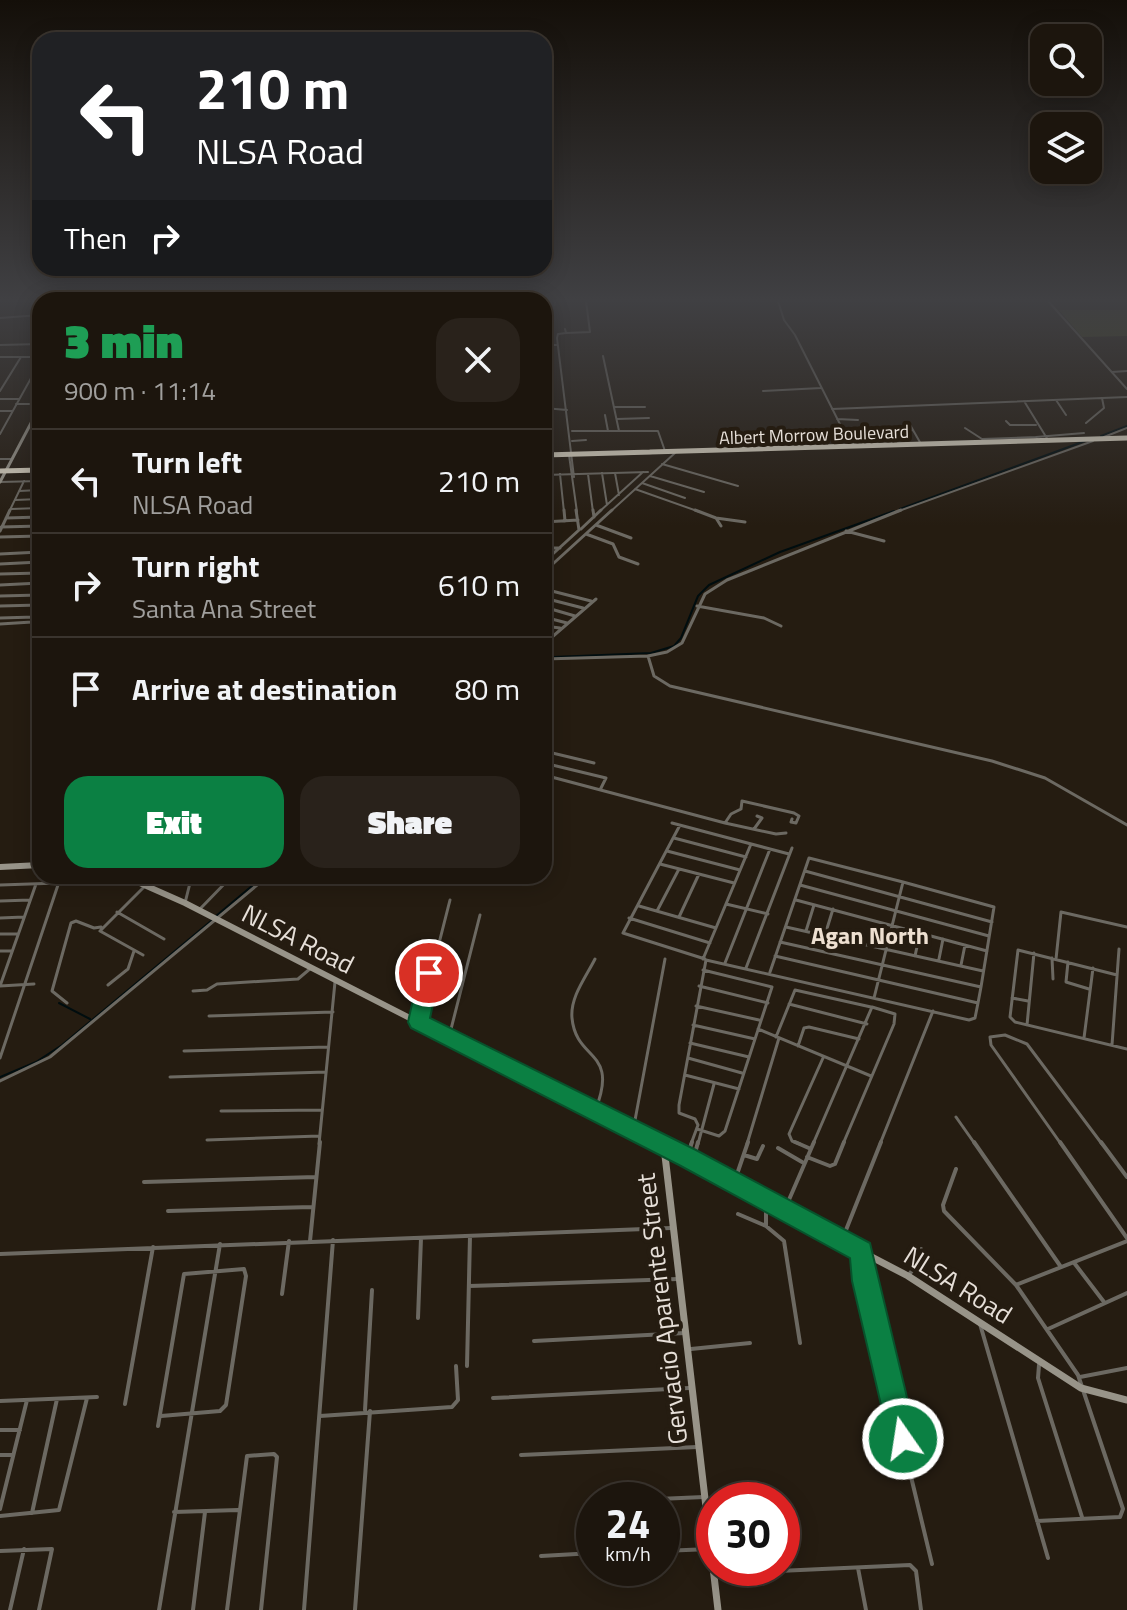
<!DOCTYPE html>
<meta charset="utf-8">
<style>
body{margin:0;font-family:"Titillium Web",sans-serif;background:#29221b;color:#f1f3f6;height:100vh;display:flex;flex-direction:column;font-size:30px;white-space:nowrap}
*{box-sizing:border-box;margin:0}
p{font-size:26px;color:#a09f9d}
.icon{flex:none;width:44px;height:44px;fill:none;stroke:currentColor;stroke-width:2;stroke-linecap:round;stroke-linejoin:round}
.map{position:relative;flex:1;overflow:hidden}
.details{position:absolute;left:32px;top:292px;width:520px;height:592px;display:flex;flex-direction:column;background:#1c150d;border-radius:24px;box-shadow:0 4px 20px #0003,0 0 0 2px #3a342e}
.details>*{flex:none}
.guide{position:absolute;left:32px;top:32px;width:520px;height:244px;border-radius:24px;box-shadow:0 4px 20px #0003,0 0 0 2px #3a342e;background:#202124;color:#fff;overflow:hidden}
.controls{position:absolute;left:1030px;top:24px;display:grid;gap:16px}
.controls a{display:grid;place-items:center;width:72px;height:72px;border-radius:16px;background:#1c150d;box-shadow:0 4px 20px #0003,0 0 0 2px #3a342e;font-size:40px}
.speed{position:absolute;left:576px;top:1482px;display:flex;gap:16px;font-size:40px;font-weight:700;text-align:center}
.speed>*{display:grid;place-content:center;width:104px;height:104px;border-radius:50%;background:#1c150d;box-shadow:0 4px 20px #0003,0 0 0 2px #3a342e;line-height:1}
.speed small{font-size:20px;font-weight:400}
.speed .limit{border:12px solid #d22;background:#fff;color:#111}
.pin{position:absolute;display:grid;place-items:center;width:68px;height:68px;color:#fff;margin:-34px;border:4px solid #fff;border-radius:50%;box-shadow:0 2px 8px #0007}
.me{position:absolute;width:88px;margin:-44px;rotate:347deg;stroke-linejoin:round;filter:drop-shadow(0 0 6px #0008)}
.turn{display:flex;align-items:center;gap:28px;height:168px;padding:0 32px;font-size:36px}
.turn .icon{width:104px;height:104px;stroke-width:2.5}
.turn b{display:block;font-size:56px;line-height:68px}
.then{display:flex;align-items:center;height:76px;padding:0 32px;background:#0003;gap:16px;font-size:30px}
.round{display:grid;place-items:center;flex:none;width:84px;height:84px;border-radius:24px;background:#29221b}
.headline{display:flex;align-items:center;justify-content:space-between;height:136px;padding:0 32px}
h1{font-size:48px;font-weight:800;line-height:60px;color:#1e9e55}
.primary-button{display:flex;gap:16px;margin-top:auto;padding:16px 32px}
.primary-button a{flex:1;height:92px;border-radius:24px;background:#0b8043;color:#fff;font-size:32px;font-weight:800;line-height:92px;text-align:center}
.primary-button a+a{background:#29221b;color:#f1f3f6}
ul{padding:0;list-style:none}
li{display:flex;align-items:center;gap:24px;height:104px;padding:0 32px;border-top:2px solid #3a342e}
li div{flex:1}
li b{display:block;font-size:30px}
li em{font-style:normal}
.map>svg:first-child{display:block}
.green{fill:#42441d}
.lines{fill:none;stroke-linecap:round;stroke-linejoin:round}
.stream{stroke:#000d0f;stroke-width:2}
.street-far2{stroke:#6c6962;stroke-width:2}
.street-far1{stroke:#6c6962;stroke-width:3}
.street{stroke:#6c6962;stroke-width:4}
.secondary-far2{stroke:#989489;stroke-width:3}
.secondary-far1{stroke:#989489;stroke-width:6}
.secondary{stroke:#989489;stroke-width:7}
.highway{stroke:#dbd4c2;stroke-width:5}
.route{fill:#0b8043;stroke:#07532c;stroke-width:2}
.labels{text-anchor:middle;stroke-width:8;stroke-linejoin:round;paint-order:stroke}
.far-street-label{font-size:18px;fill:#e6dfd8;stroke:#251c11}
.neighbourhood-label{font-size:24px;font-weight:bold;fill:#eee0d1;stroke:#251c11}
.near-street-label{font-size:26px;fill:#e6dfd8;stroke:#251c11}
</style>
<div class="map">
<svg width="1127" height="1610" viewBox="0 0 1127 1610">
<rect width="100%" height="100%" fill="#251c11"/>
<path class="green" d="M1059,310H1127V336L1082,337Z"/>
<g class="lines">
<path class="stream" d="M1101,436L1127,426
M900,509L1085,441
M553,657L651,653L674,646L681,638L698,596L709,585L780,552L894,511
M216,916L264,876
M59,1003L90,1019
M0,1077L36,1062L62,1045L211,921"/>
<path class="street-far2" d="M555,301V305
M778,301L784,320L795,335L848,440L853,444
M1048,301L1127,389
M0,318L40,315
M565,329L566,333L558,334L557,338L574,477
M566,333L590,332L586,301
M0,345L40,344
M544,345H556
M603,356L619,431
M0,357H40
M1112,372L1127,371
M0,391L21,357
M763,391L821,388
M0,399H19
M1056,400L1066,415
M1024,401L1048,440
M16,404H29
M614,407H645
M544,408L567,410
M832,409L1127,397
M0,411H12
M605,415L608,431
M617,419L649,418
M837,419L858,420
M1006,421L1010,425H1036
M909,423L921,444
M1086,423L1104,408L1102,398
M965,428L982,439
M572,431H658L665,451
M0,434L40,362
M1036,437L1084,433
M1104,437L1127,428
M982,439L1036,437L1039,441
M572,441L586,440
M903,441L896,431L913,430
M569,455L577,512
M0,459H12
M662,464L738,486
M602,473L607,505
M615,473L619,495
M560,474L564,512
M588,474L593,512
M544,475L648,472
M547,475L549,512
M650,476L704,492
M0,482L40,481
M642,483L685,498
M635,489L700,512
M19,491L40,490
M15,500L40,499
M11,509L40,508
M9,512L24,481
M599,512L643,472
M610,512L675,453
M896,512L1093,441"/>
<path class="street-far1" d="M549,510L550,521
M564,510L565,521
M593,510L594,517
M695,510L716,518L745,522
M6,518L40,517
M716,518L721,526
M544,522L578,520
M596,525L631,538
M1,527L40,526
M581,529L601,510
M0,531L10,510
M846,531L884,541
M586,534L613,544L619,557L638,564
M0,537L40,536
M544,548H560
M0,554L40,552
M544,562L579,530L576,510
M0,564L40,562
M544,572L612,510
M0,574L40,573
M0,585L40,583
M544,589L591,601
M0,596L40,595
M544,598L583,608
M0,606L40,605
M697,606L764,618L781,626
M544,607L575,616
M544,617L567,623
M0,618L35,617
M0,624L32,622L40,606
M544,626L560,628
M544,644L596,599
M648,656L654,676L670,686L992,761L1045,778L1127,825
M544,659L648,656L667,652L682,643L705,594L727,580L901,510
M544,751L594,763
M544,763L606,778L600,790
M544,775L725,823L776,834L786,833
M792,819L791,822L796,823
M672,823L789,854
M725,823L731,814L741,809L742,801L794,813L799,816L796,823
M680,825L623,933L705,959
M754,829L762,818L757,816
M674,838L746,857
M667,851L740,870
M660,864L734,883
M805,871L992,922
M903,882L994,907L981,987
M0,885L59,883
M800,885L989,936
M796,900L987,951
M0,901L30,900
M185,903L191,879
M726,904L768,914
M639,906L716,928
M199,910L232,876
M657,911L679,869
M117,912L164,939
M679,917L699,874
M0,918L24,917
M629,918L710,943
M786,927L983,971
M806,931L814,905
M0,934H18
M825,935L833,909
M0,951H12
M143,955L100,931L145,886
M775,956L978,1003L981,987L780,942
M915,956L920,933
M1052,958L1053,979
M595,959C586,977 570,997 572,1018C576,1062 620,1049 595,1111
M703,959L751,844
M939,959L943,939
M1056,959L1061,912L1127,927
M1068,962L1066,982L1089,989
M725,963L770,849
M961,965L965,945
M746,968L792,848
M770,972L809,858L903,882L874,998
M1117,975L1018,950L1010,1017L1015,1022L1127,1049
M108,985L128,969L134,951
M0,986L36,884
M0,986L34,984
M699,986L768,1003
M193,991L207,990L217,984L298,979L311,968
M1012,998L1028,1001
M67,1003L52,991L71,923L76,921L94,928L101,927
M789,1004L867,1024
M696,1006L759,1020
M209,1016L333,1012
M419,1022L450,900
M693,1025L755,1039
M1027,1025L1034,953
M758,1029L871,1076
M449,1037L480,915
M776,1037L795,990L871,1007
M1084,1038L1093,968
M690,1043L749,1057
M1112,1045L1119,949
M798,1046L804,1028L809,1027L859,1039
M184,1051L328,1047
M0,1058L61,876
M688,1058L742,1073
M685,1075L739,1089
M170,1077L326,1072
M0,1081L50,1057L268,876
M221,1111L321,1110
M956,1117L975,1144
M697,1129L719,1136L725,1131L772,987L703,970
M633,1131L665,959
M207,1140L319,1136
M319,1144L335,982
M691,1144L698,1125L695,1119L679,1113V1105L706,960L969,1020L975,1018L978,1003
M698,1144L714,1084
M747,1144L779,1038
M800,1144L792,1141L789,1134L823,1058
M813,1144L872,1007L895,1014L894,1024L843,1144
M880,1144L933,1011
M1061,1144L991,1045L990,1037L1005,1035L1027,1044L1102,1144"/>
<path class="street" d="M795,1142L811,1149
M974,1142L1061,1267
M1060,1142L1127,1238
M1101,1142L1127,1177
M778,1148L802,1162
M744,1155L757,1159L763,1146
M687,1157L692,1142
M807,1157L830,1166L835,1164L844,1142
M693,1161L698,1142
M956,1169L943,1205L944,1211L1016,1285L1078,1375L1123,1509L1120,1517L1037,1521
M144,1182L316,1177
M734,1183L748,1142
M766,1202V1226
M785,1209L814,1142
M168,1211L312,1207
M738,1214L766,1226L784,1241L800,1343
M842,1240L881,1142
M310,1241L320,1142
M0,1254L671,1228
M861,1255L864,1281L932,1564
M1075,1264L1104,1302
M908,1276L920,1260L921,1249
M1016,1285L1127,1241
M469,1286L678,1279
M282,1294L289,1241
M418,1318L421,1238
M980,1324L1048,1558
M1048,1329L1127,1293
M534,1341L685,1333
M691,1349L750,1343
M1039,1365L1038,1378L1082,1517
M467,1366L470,1236
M1080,1377L1127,1368
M493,1398L689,1388
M0,1401L97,1397
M125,1404L153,1247
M365,1410L372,1290
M320,1416L452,1407L458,1400L456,1366
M158,1426L184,1274L244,1269L246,1276L226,1405L220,1411L161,1416
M0,1430H20
M0,1455H12
M521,1455L697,1447
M635,1500L704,1497
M744,1500L782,1498
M705,1502H714
M0,1509L27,1400
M174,1512L238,1510
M32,1513L57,1399
M0,1516L59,1510L87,1398
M0,1551L52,1549L39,1610
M662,1551L710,1549
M541,1556L594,1553
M858,1568L866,1610
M714,1574L910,1565L916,1571L921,1610
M10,1610L24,1549
M159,1610L220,1244
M193,1610L205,1512
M227,1610L247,1456L274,1454L277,1457L261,1610
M304,1610L333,1240
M355,1610L370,1411"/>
<path class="secondary-far2" d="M0,482L40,406"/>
<path class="secondary-far1" d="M0,867L40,865
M124,876L185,903L656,1144"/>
<path class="secondary" d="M652,1142L908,1276L1081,1388L1127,1400
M664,1147L718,1610"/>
<path class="highway" d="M650,452L1127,438
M544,455L652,452
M0,471L40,470"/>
</g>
<linearGradient id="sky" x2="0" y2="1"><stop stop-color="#140f09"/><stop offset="0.57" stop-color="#404043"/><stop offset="1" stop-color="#404043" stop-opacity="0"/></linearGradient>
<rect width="1127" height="526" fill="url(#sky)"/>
<path class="route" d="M429,965L437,968L440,973L430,1018L696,1150L870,1243L917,1439L913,1449L903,1453L893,1449L889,1439L852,1281L850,1258L679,1165L411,1028L408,1022L419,973L422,968Z"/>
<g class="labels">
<g class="far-street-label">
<text transform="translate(814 435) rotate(-2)" y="6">Albert Morrow Boulevard</text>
</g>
<g class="neighbourhood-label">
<text x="870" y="944">Agan North</text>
</g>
<g class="near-street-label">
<text transform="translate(298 939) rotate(27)" y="9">NLSA Road</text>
<text transform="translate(958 1285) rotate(32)" y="9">NLSA Road</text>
<text transform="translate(662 1309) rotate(-97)" y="9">Gervacio Aparente Street</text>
</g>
</g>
</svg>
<div class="controls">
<a><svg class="icon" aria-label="search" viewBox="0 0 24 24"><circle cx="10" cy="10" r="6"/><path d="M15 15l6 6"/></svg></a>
<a><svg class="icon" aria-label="layers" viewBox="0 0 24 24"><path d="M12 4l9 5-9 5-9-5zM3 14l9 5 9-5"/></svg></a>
</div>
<div class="speed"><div>24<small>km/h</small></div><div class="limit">30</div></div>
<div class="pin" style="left:429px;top:973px;background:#d93025"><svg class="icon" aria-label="arrive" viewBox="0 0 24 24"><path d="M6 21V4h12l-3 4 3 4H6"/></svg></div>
<svg class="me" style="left:903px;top:1439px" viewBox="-20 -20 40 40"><circle r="17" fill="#0b8043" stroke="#fff" stroke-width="3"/><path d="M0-11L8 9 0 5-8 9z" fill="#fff"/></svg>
<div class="guide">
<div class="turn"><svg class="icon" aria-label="left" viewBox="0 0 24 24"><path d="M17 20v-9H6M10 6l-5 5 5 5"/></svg><div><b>210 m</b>NLSA Road</div></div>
<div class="then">Then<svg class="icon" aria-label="right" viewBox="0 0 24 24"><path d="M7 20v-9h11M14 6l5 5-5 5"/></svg></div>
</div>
<section class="details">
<div class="headline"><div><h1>3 min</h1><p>900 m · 11:14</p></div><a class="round"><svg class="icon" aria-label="close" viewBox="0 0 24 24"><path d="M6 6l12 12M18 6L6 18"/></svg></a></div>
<ul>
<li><svg class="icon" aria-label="left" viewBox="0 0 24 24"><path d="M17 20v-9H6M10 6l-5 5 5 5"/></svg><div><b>Turn left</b><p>NLSA Road</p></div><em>210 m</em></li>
<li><svg class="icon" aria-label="right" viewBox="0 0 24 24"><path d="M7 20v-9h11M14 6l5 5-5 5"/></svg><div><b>Turn right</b><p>Santa Ana Street</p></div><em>610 m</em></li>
<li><svg class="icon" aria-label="arrive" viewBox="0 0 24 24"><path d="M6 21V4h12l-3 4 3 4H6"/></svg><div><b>Arrive at destination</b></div><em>80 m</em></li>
</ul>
<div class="primary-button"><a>Exit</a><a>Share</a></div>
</section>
</div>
